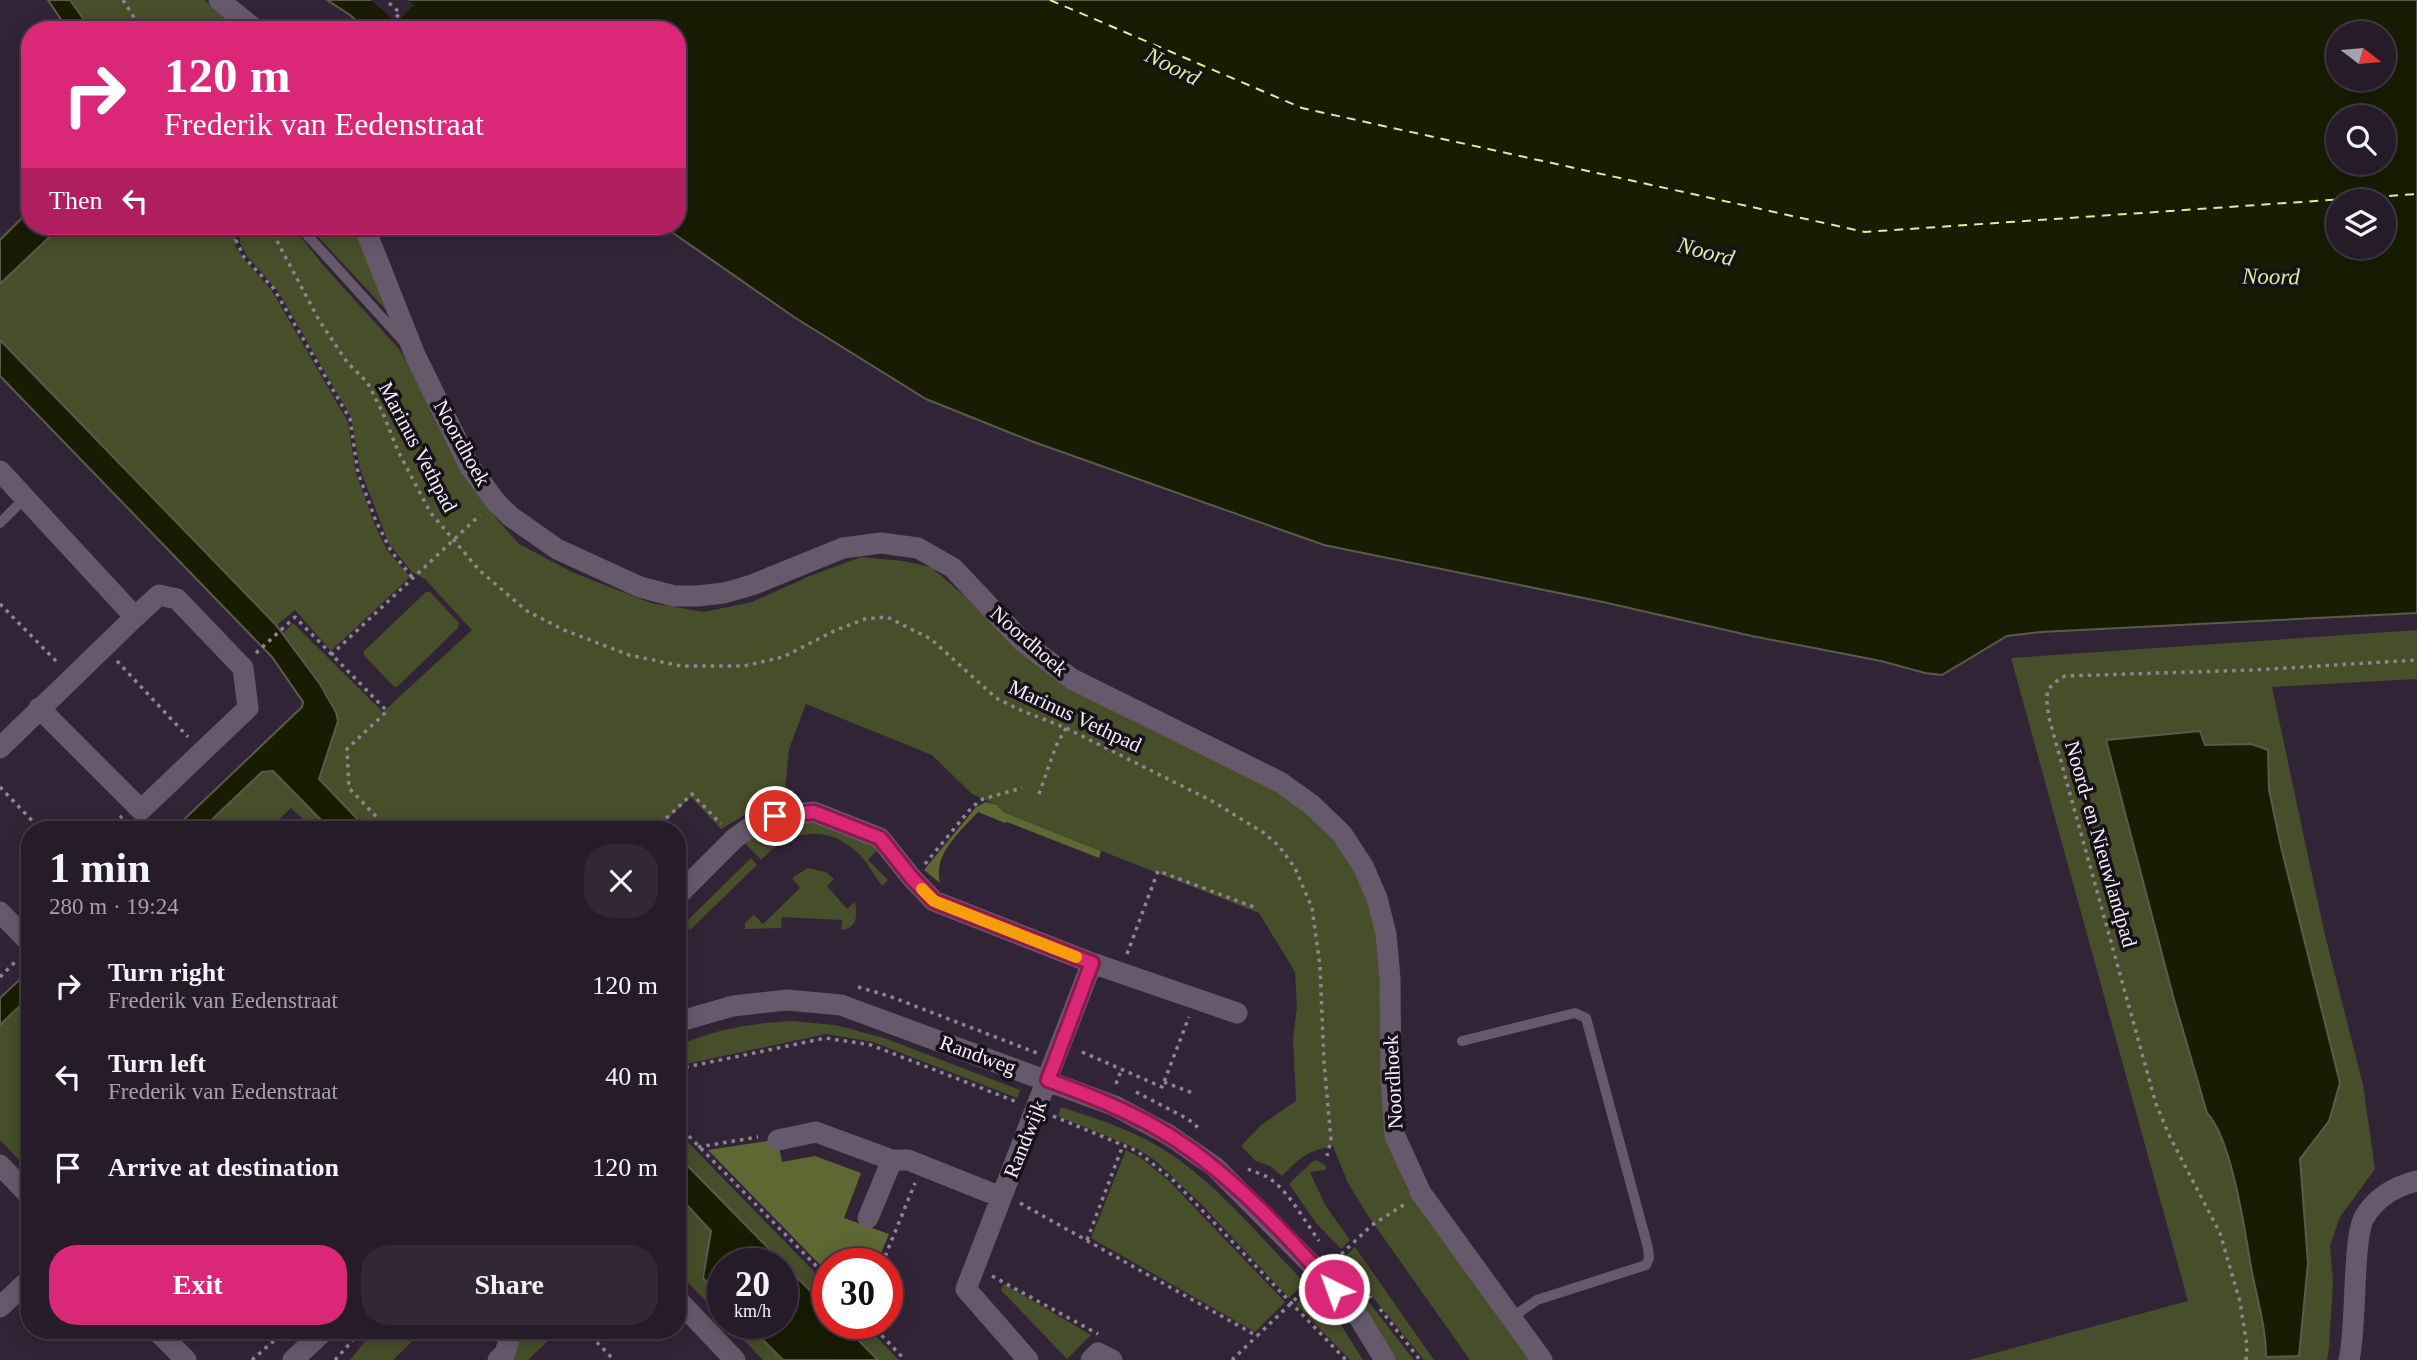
<!DOCTYPE html>
<meta charset="utf-8">
<style>
body{margin:0;font-family:Georgia,serif;background:#322835;color:#f1f3f6;height:100vh;display:flex;flex-direction:column;font-size:26px;white-space:nowrap}
*{box-sizing:border-box;margin:0}
p{font-size:23px;color:#a4a1a8}
.icon{flex:none;width:38px;height:38px;fill:none;stroke:currentColor;stroke-width:2;stroke-linecap:round;stroke-linejoin:round}
.map{position:relative;flex:1;overflow:hidden}
.details{position:absolute;left:21px;top:821px;width:665px;height:518px;display:flex;flex-direction:column;background:#261b29;border-radius:28px;box-shadow:0 4px 18px #0003,0 0 0 2px #423946}
.details>*{flex:none}
.hud{position:absolute;left:21px;top:21px;width:665px;height:214px;border-radius:28px;box-shadow:0 4px 18px #0003,0 0 0 2px #423946;background:#db2777;color:#fff;overflow:hidden}
.needle{width:46px;rotate:106deg}
.controls{position:absolute;left:2326px;top:21px;display:grid;gap:14px}
.controls a{display:grid;place-items:center;width:70px;height:70px;border-radius:50%;background:#261b29;box-shadow:0 4px 18px #0003,0 0 0 2px #423946;font-size:35px}
.speed{position:absolute;left:707px;top:1248px;display:flex;gap:14px;font-size:35px;font-weight:700;text-align:center}
.speed>*{display:grid;place-content:center;width:91px;height:91px;border-radius:50%;background:#261b29;box-shadow:0 4px 18px #0003,0 0 0 2px #423946;line-height:1}
.speed small{font-size:18px;font-weight:400}
.speed .limit{border:10px solid #d22;background:#fff;color:#111}
.pin{position:absolute;display:grid;place-items:center;width:60px;height:60px;color:#fff;margin:-30px;border:4px solid #fff;border-radius:50%;box-shadow:0 2px 7px #0007}
.me{position:absolute;width:77px;margin:-38px;rotate:318deg;stroke-linejoin:round;filter:drop-shadow(0 0 5px #0008)}
.turn{display:flex;align-items:center;gap:24px;height:147px;padding:0 28px;font-size:32px}
.turn .icon{width:91px;height:91px;stroke-width:2.5}
.turn b{display:block;font-size:49px;line-height:60px}
.then{display:flex;align-items:center;height:66px;padding:0 28px;background:#0003;gap:14px;font-size:26px}
.round{display:grid;place-items:center;flex:none;width:74px;height:74px;border-radius:28px;background:#322835}
.overview{display:flex;align-items:center;justify-content:space-between;height:119px;padding:0 28px}
h1{font-size:42px;font-weight:600;line-height:52px}
.action{display:flex;gap:14px;margin-top:auto;padding:14px 28px}
.action a{flex:1;height:80px;border-radius:28px;background:#db2777;color:#fff;font-size:28px;font-weight:600;line-height:80px;text-align:center}
.action a+a{background:#322835;color:#f1f3f6}
ul{padding:0;list-style:none}
li{display:flex;align-items:center;gap:21px;height:91px;padding:0 28px}
li div{flex:1}
li b{display:block;font-size:26px}
li em{font-style:normal}
.map>svg:first-child{display:block}
.green{fill:#474e2a;fill-rule:evenodd}
.forest{fill:#5e6833}
.water{fill:#171c02;stroke:#5a5b4c;stroke-width:2;fill-rule:evenodd}
.pier{fill:#322437}
.lines{fill:none;stroke-linecap:round;stroke-linejoin:round}
.ferry{stroke:#ddee9c;stroke-width:2;stroke-dasharray:9 7;stroke-linecap:butt}
.path{stroke:#908494;stroke-width:3.5;stroke-dasharray:3.5 5;stroke-linecap:butt}
.lane{stroke:#66596c;stroke-width:10}
.street{stroke:#66596c;stroke-width:21}
.route-casing{stroke:#8e194d;stroke-width:18}
.route{stroke:#db2777;stroke-width:12}
.slow{stroke:#f59e0b;stroke-width:12}
.labels{text-anchor:middle;stroke-width:7;stroke-linejoin:round;paint-order:stroke}
.street-label{font-size:21px;fill:#f6edfa;stroke:#161019}
.water-label{font-size:23px;font-style:italic;fill:#ddee9c;stroke:#161019}
</style>
<div class="map">
<svg width="2417" height="1360" viewBox="0 0 2417 1360">
<rect width="100%" height="100%" fill="#322437"/>
<path class="green" d="M70,0H205L214,10L242,30H91Z
M61,226H243L236,238L235,246L244,259L272,291L348,422L356,474L375,525L387,550L410,577L331,651L295,610L277,625L0,340V284Z
M250,226H292L323,265L399,349L495,517L519,544L574,573L651,603L704,612L752,602L810,576L861,557L903,561L931,567L1028,651L1271,786L1304,810L1336,842L1355,870L1371,906L1382,955L1388,1140L1407,1189L1531,1360H1470L1369,1217L1348,1183L1333,1146C1307,1151 1301,1157 1282,1176L1270,1166L1256,1161L1241,1146L1261,1125L1296,1101L1293,1040L1297,1007L1295,972L1259,913L1003,812L997,805L972,794L932,755L806,704L789,749L784,801L753,810L721,829L691,797L657,829H367L319,779L338,721C331,689 302,660 282,634L293,623L383,712L472,630L425,579L412,572L389,544L360,469L351,417L278,291L247,256L240,243V236Z
M308,226H358L387,311Z
M426,592H430L459,623L458,628L397,687L393,686L364,655V651Z
M2417,630V679L2272,687L2324,931L2363,1085L2375,1169L2340,1217L2330,1246L2333,1282L2329,1348L2327,1360H1969L2188,1301L2011,658ZM2200,731L2205,745L2268,750L2269,790L2282,851L2340,1083L2328,1121L2300,1159L2304,1224L2305,1305L2299,1356H2266C2266,1324 2255,1293 2250,1261C2244,1225 2231,1138 2207,1112L2173,996L2106,740Z
M267,770L273,771L330,829H313L291,808L269,829L202,830L262,772Z
M802,822L815,823L872,844L878,849L868,860L888,880L882,886C874,875 868,863 859,854C827,823 789,830 761,860L745,843C761,829 781,825 802,822Z
M751,858L757,865L690,930L684,924Z
M808,868L826,872L834,879L827,886L847,909L855,902C858,915 857,929 841,930L842,920L782,917L781,928L745,929V923L754,915L763,924L800,888L792,878Z
M30,996V1161L21,1162L0,1140V1025Z
M791,1021L835,1025L884,1038L1020,1090L1017,1098L873,1042L826,1034L677,1066V1046C718,1029 747,1024 791,1021Z
M1061,1107C1098,1119 1136,1131 1169,1153C1218,1185 1264,1241 1305,1283L1289,1298L1203,1206L1157,1162L1138,1149L1058,1116Z
M677,1131L828,1286V1309L677,1155Z
M1126,1150L1141,1158L1169,1181L1285,1302L1255,1332L1091,1238Z
M1317,1160L1326,1166V1170L1310,1172L1325,1205L1350,1240L1341,1249L1316,1223L1289,1184L1312,1162Z
M677,1194L711,1231L702,1275L723,1299V1319L677,1271Z
M1355,1247L1434,1360H1424L1342,1259Z
M1337,1265L1354,1283L1414,1360H1394L1331,1271Z
M1004,1284L1091,1335L1067,1359L1001,1290Z
M1311,1290L1341,1325L1363,1360H1350L1296,1304Z
M727,1323H746L783,1360H763Z
M841,1323H863L899,1360H878Z
M374,1330H424L393,1360H350Z
M522,1330H559L528,1360H511Z"/>
<path class="forest" d="M986,802L997,805L1003,812L1101,851L1099,858L1007,822L1005,823L978,812C959,833 933,854 940,883L924,870L976,807Z
M773,1140L779,1147L782,1162L815,1156L861,1173L844,1218L889,1234L877,1263L828,1264V1273L708,1150Z"/>
<path class="water" d="M48,0H70L91,30H68Z
M327,0H2417V613L2041,632L2007,636L1942,675L1925,673L1881,661L1752,636L1603,602L1324,545L1031,441L926,399L794,317L663,226H677V30H367L350,15ZM2338,33H2384V79H2338ZM2338,117H2384V163H2338ZM2338,201H2384V247H2338Z
M30,210V226H61L0,284V240Z
M0,340L276,625L320,684L336,712L338,721L319,779L367,829H330L273,771L262,772L202,829H174L302,707L303,702L272,657L0,376Z
M2200,731L2205,745L2251,744L2268,750L2269,790L2282,851L2340,1083L2329,1121L2300,1159L2308,1263L2299,1356L2266,1357C2266,1324 2255,1293 2250,1261C2244,1225 2231,1138 2207,1113L2173,996L2106,740Z
M30,970V996L0,1025V998Z
M677,1155L828,1309V1323H841L878,1360H783L746,1323H782V1264H723V1299L703,1278L711,1231L677,1194Z"/>
<path class="pier" d="M371,0H408L414,5L397,23Z"/>
<g class="lines">
<path class="ferry" d="M1050,0L1302,108L1865,232L2417,194"/>
<path class="path" d="M123,0L142,30
M385,30L400,13L386,0
M246,226L236,240L244,257L274,289L350,419L358,473L376,521L391,551L412,577
M269,226L319,320L347,362L367,382L382,411L398,451L430,512L479,570L527,611L564,630L629,655L681,666H744L783,657L836,630L865,619L887,617L931,639L996,698L1018,709L1066,728L1212,801L1264,833L1279,846L1295,868L1312,908L1320,966L1324,1062L1331,1140L1327,1156
M0,604L58,663
M256,653L295,617L387,711L347,749L349,788L389,830
M331,655L480,515
M117,661L188,737
M0,787L41,830
M1039,794L1056,746L1066,728
M108,830L122,816
M654,830L692,794L721,824
M925,864L972,807L983,799L1022,788
M1127,954L1158,871L1254,907
M0,977L18,959
M858,987L889,996L1037,1053
M1082,1052L1162,1087L1189,1017
M677,1069L826,1038L871,1045L1017,1102
M1164,1082L1195,1094
M1116,1084L1122,1068
M1136,1092L1188,1119L1201,1130
M1053,1116L1137,1151L1174,1181L1346,1360
M677,1124L828,1278
M698,1147L758,1137
M1248,1169C1254,1172 1263,1174 1269,1178C1290,1193 1304,1220 1319,1241
M1020,1203L1257,1336L1307,1288
M1087,1240L1123,1145
M1335,1260L1372,1225L1405,1204
M882,1264L915,1183
M992,1276L1098,1334
M1353,1277L1371,1298
M1380,1309L1420,1360
M870,1323L905,1360
M585,1330L614,1360
M252,1360L286,1330
M335,1360L362,1330
M1232,1360L1257,1336
M2246,1360L2247,1346L2240,1302L2220,1233L2169,1135L2156,1104L2049,718C2046,695 2043,688 2065,676L2254,670L2417,660"/>
<path class="lane" d="M299,226L405,343
M0,523L25,498
M1462,1041L1575,1013L1586,1018L1648,1248L1649,1258L1646,1265L1537,1300L1511,1318"/>
<path class="street" d="M219,0L256,30
M364,226L415,355L470,467L496,502L510,516L557,549L640,587L674,596H697L724,593L752,585L843,548L881,543L918,548L953,568L1022,641L1072,679L1280,782L1312,805L1342,834L1363,866L1377,898L1386,934L1390,978L1391,1080L1395,1136L1421,1193L1542,1360
M0,471L135,617L159,595L177,599L243,668L248,708L141,810L39,708
M0,748L135,617
M677,896L735,838L749,828L775,816L814,812L880,838L911,877L934,901L1092,963L1237,1013
M0,912L30,943
M677,1022L733,1006L787,1000L841,1005L1115,1106L1169,1135L1215,1167L1321,1274L1360,1319L1385,1360
M778,1140L816,1132L892,1160H908L1001,1197
M0,1165L30,1196
M868,1218L892,1160
M677,1299L735,1360
M0,1307L30,1279
M156,1330L186,1360
M293,1360L325,1330
M498,1360L505,1353L512,1330
M1028,1360L966,1289L1092,963
M1091,1360L1098,1353L1112,1360
M2349,1360C2357,1328 2352,1236 2365,1216C2377,1197 2396,1186 2417,1181"/>
</g>
<g class="lines">
<defs>
<path id="route" d="M775,816L814,812L880,838L911,877L934,901L1092,963L1048,1080C1090,1096 1133,1112 1170,1136C1231,1174 1287,1235 1334,1289"/>
</defs>
<use href="#route" class="route-casing"/>
<use href="#route" class="route"/>
<path class="slow" d="M922,889L934,901L1076,957"/>
</g>
<g class="labels">
<g class="street-label">
<text transform="translate(462 443) rotate(61)" y="7">Noordhoek</text>
<text transform="translate(418 447) rotate(62)" y="7">Marinus Vethpad</text>
<text transform="translate(1029 641) rotate(41)" y="7">Noordhoek</text>
<text transform="translate(1075 716) rotate(25)" y="7">Marinus Vethpad</text>
<text transform="translate(2101 844) rotate(74)" y="7">Noord- en Nieuwlandpad</text>
<text transform="translate(978 1055) rotate(20)" y="7">Randweg</text>
<text transform="translate(1393 1082) rotate(-93)" y="7">Noordhoek</text>
<text transform="translate(1025 1139) rotate(-68)" y="7">Randwijk</text>
</g>
<g class="water-label">
<text transform="translate(1173 66) rotate(27)" y="8">Noord</text>
<text transform="translate(1706 251) rotate(15)" y="8">Noord</text>
<text transform="translate(2271 276) rotate(1)" y="8">Noord</text>
</g>
</g>
</svg>
<div class="controls">
<a><svg class="needle" viewBox="-14 -14 28 28"><path d="M0-13l5 13h-10z" fill="#e53935"/><path d="M0 13l5-13h-10z" fill="#a4a1a8"/></svg></a>
<a><svg class="icon" aria-label="search" viewBox="0 0 24 24"><circle cx="10" cy="10" r="6"/><path d="M15 15l6 6"/></svg></a>
<a><svg class="icon" aria-label="layers" viewBox="0 0 24 24"><path d="M12 4l9 5-9 5-9-5zM3 14l9 5 9-5"/></svg></a>
</div>
<div class="speed"><div>20<small>km/h</small></div><div class="limit">30</div></div>
<div class="pin" style="left:775px;top:816px;background:#d93025"><svg class="icon" aria-label="arrive" viewBox="0 0 24 24"><path d="M6 21V4h12l-3 4 3 4H6"/></svg></div>
<svg class="me" style="left:1334px;top:1289px" viewBox="-20 -20 40 40"><circle r="17" fill="#db2777" stroke="#fff" stroke-width="3"/><path d="M0-11L8 9 0 5-8 9z" fill="#fff"/></svg>
<div class="hud">
<div class="turn"><svg class="icon" aria-label="right" viewBox="0 0 24 24"><path d="M7 20v-9h11M14 6l5 5-5 5"/></svg><div><b>120 m</b>Frederik van Eedenstraat</div></div>
<div class="then">Then<svg class="icon" aria-label="left" viewBox="0 0 24 24"><path d="M17 20v-9H6M10 6l-5 5 5 5"/></svg></div>
</div>
<section class="details">
<div class="overview"><div><h1>1 min</h1><p>280 m · 19:24</p></div><a class="round"><svg class="icon" aria-label="close" viewBox="0 0 24 24"><path d="M6 6l12 12M18 6L6 18"/></svg></a></div>
<ul>
<li><svg class="icon" aria-label="right" viewBox="0 0 24 24"><path d="M7 20v-9h11M14 6l5 5-5 5"/></svg><div><b>Turn right</b><p>Frederik van Eedenstraat</p></div><em>120 m</em></li>
<li><svg class="icon" aria-label="left" viewBox="0 0 24 24"><path d="M17 20v-9H6M10 6l-5 5 5 5"/></svg><div><b>Turn left</b><p>Frederik van Eedenstraat</p></div><em>40 m</em></li>
<li><svg class="icon" aria-label="arrive" viewBox="0 0 24 24"><path d="M6 21V4h12l-3 4 3 4H6"/></svg><div><b>Arrive at destination</b></div><em>120 m</em></li>
</ul>
<div class="action"><a>Exit</a><a>Share</a></div>
</section>
</div>
